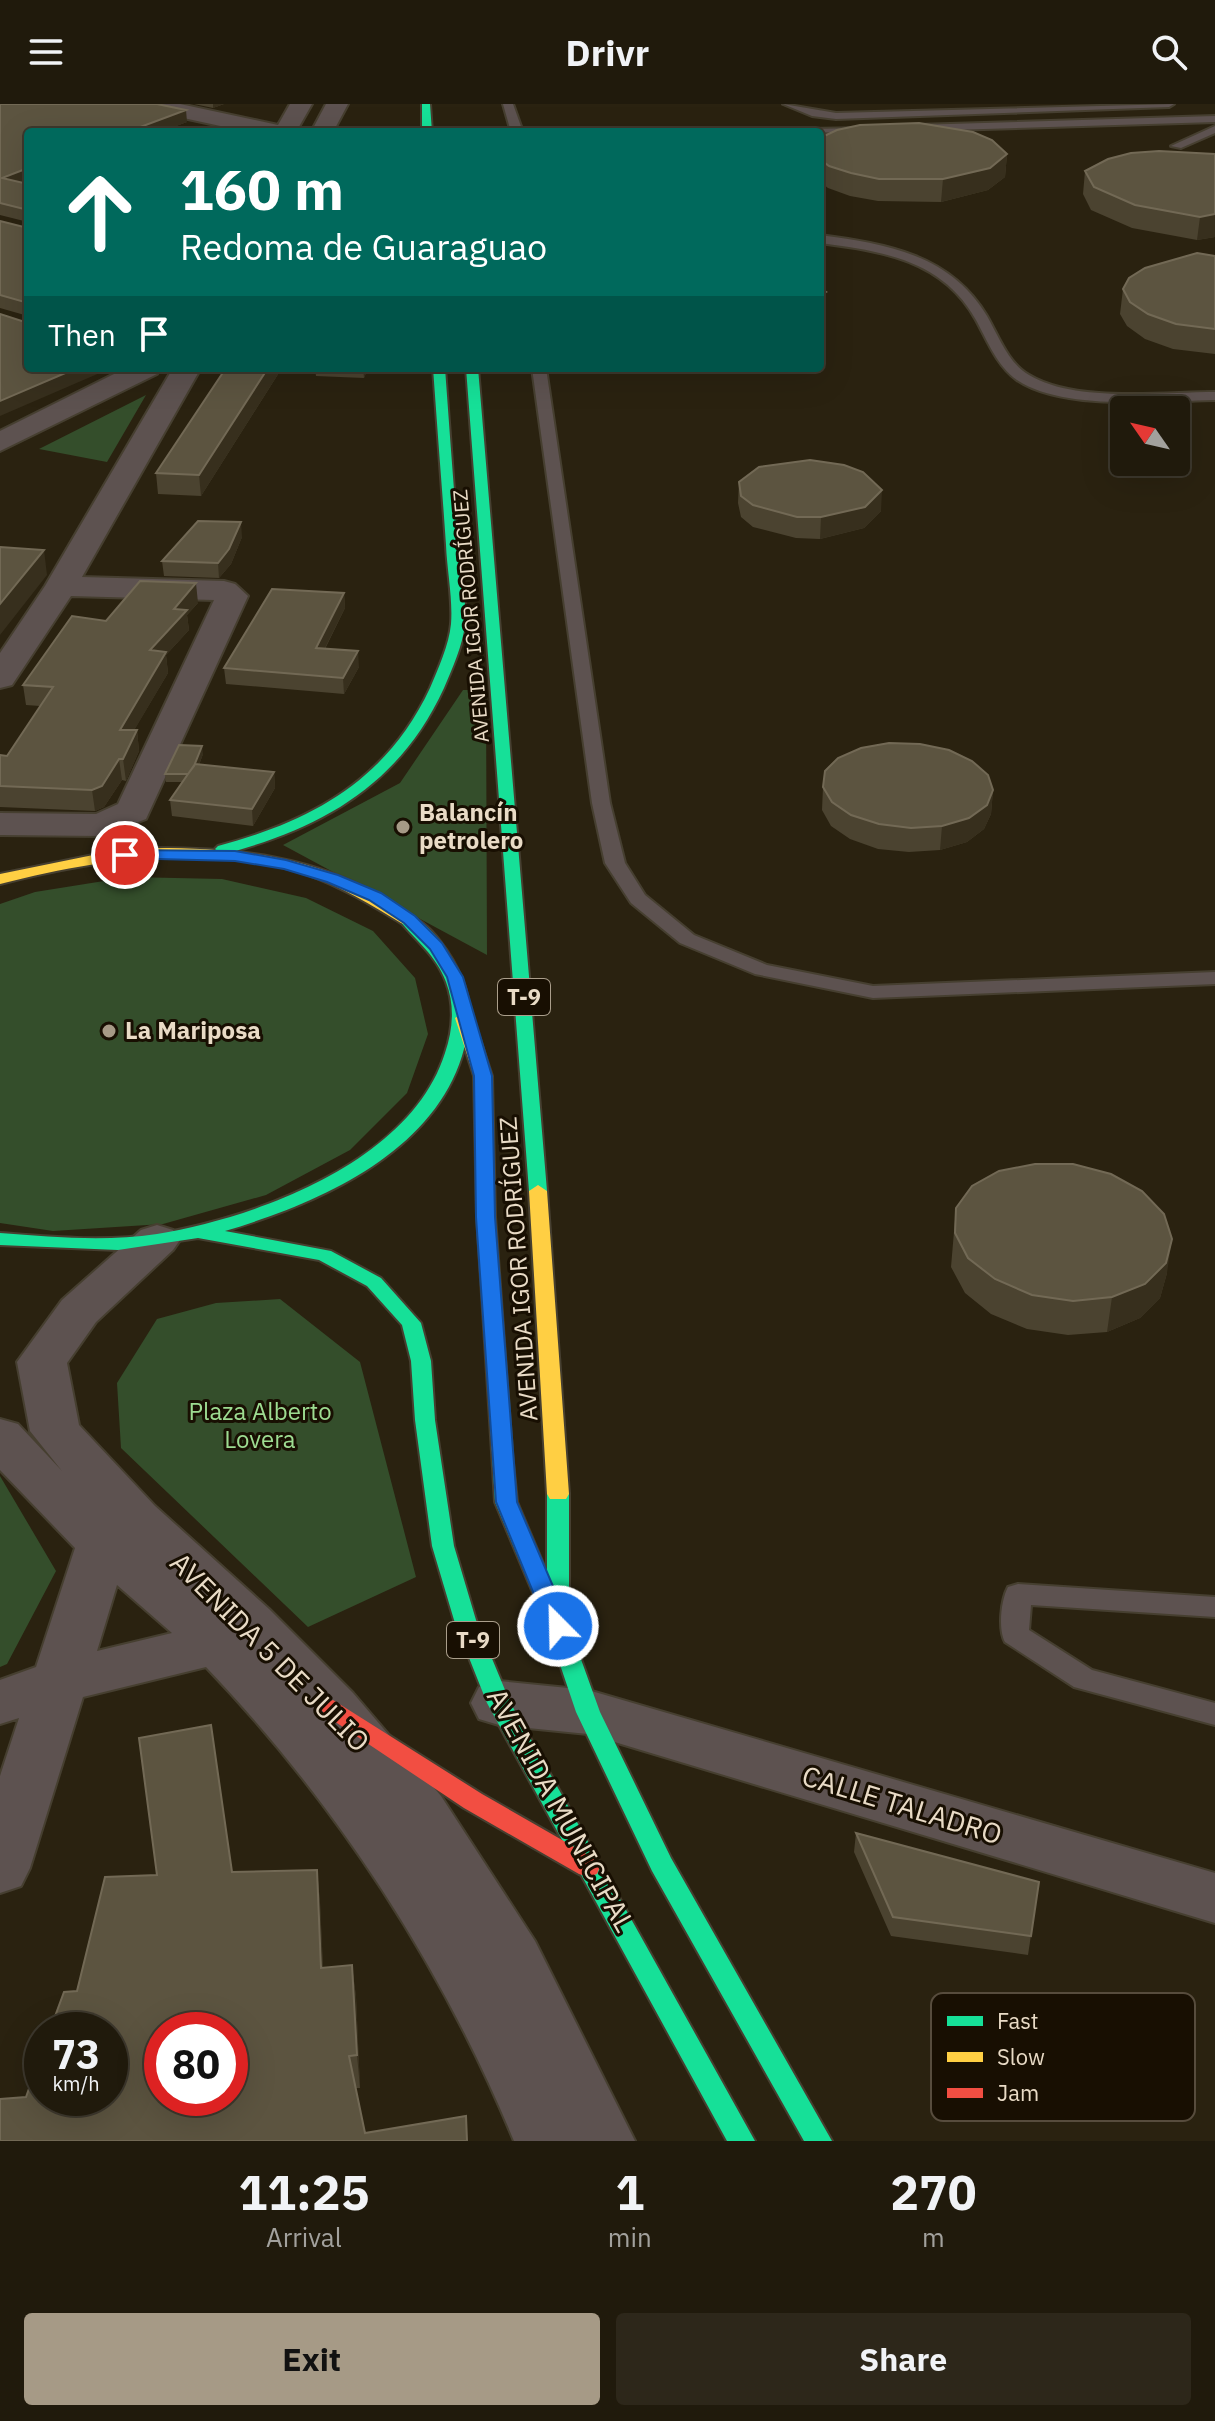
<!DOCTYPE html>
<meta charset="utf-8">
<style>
body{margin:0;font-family:"IBM Plex Sans",sans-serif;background:#2d271a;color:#f1f3f6;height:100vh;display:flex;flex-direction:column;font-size:30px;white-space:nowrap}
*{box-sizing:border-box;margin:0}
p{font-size:26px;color:#a2a19d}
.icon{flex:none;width:44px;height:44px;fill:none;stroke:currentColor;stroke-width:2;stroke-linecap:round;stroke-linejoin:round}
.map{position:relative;height:2037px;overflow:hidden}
.sheet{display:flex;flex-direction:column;background:#201a0c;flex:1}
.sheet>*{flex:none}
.top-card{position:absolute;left:24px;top:24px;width:800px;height:244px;border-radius:8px;box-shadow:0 8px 32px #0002,0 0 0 2px #3d382d;background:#00695c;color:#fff;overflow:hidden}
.needle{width:52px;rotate:304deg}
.tools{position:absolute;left:1110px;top:292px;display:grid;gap:16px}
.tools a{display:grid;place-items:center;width:80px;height:80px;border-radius:8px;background:#201a0c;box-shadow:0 8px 32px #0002,0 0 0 2px #3d382d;font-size:40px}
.speed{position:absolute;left:24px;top:1908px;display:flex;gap:16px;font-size:40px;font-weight:700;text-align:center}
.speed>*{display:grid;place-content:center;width:104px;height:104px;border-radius:50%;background:#201a0c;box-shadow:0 8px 32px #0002,0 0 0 2px #3d382d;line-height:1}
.speed small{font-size:20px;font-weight:400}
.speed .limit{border:12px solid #d22;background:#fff;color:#111}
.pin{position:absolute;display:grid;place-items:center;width:68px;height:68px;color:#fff;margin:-34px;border:4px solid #fff;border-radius:50%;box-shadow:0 2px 8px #0007}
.me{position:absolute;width:88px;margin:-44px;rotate:337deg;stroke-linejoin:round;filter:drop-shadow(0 0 6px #0008)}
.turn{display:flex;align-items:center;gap:28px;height:168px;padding:0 24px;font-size:36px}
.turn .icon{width:104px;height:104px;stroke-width:2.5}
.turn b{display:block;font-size:56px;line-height:68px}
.then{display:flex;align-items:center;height:76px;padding:0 24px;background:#0003;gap:16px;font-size:30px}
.eta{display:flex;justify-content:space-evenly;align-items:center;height:136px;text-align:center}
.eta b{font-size:48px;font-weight:800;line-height:56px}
.button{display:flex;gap:16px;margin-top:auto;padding:16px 24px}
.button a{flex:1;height:92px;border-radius:8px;background:#a69a86;color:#111;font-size:32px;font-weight:800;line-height:92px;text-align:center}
.button a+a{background:#2d271a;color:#f1f3f6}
header{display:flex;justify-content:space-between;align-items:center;height:104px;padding:0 24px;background:#201a0c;font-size:36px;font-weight:800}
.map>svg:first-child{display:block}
.green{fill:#344e2b}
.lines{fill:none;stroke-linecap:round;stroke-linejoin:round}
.lane-casing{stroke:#463f30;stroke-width:4}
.street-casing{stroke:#463f30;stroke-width:4}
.fast-casing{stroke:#463f30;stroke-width:4}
.slow-casing{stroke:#463f30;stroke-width:4}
.jam-casing{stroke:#463f30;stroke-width:4}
.lane{fill:#5d5250;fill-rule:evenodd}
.street{fill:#5d5250;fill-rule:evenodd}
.fast{fill:#16e098;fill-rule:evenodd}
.slow{fill:#ffcf43;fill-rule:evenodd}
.jam{fill:#f24e42;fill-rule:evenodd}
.wall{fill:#4b4330}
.shaded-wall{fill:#372f1d}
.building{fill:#5c5440;stroke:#726955;stroke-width:2;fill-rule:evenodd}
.route{fill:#1a73e8;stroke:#114b97;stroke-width:2}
.poi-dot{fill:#a69a86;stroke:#180f02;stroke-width:3}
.labels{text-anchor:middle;stroke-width:6;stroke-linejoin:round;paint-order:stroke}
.far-street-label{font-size:20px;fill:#e9dbc6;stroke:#180f02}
.shield{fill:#180f02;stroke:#aa9e8b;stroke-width:2}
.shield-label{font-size:22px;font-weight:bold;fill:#e9dbc6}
.poi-label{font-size:24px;font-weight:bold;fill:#e9dbc6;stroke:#180f02;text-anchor:start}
.street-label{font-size:24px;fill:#e9dbc6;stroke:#180f02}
.park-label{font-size:24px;fill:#9ddc91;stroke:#180f02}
.near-street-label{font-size:28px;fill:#e9dbc6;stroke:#180f02}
.key{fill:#180f02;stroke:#574c3d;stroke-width:2}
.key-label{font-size:22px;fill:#e9dbc6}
</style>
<header><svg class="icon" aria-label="menu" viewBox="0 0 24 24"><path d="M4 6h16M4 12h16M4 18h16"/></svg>Drivr<svg class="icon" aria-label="search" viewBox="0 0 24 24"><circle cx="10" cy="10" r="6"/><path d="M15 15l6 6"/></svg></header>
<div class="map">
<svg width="1215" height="2037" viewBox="0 0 1215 2037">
<rect width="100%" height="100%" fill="#2a2210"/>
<path class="green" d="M146,291L107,358L39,345Z
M463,586H486L487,851L283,741L400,679Z
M129,773L222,775L306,794L373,827L415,874L428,930L407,989L350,1046L266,1091L163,1120L53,1127L0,1119V800L35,788Z
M280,1195L360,1258L416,1473L308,1523L121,1344L117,1279L157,1215L216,1199Z
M0,1372L56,1467L7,1560L0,1563Z"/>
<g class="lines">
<defs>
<path id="lane" d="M503,0H513L523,28H511Z
M783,0L836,9L1174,0L1169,3L836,15L812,12Z
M1215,12V18L916,27L910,24L916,21Z
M1215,22V29L1181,44L1171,42Z
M866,24L862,29L802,28L808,25Z
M820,131C886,140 950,150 987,212C999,233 1008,259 1029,271C1075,299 1163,288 1215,288V296C1161,297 1063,307 1017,276C997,262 987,236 976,216C943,156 882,147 820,139Z
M532,264H546L610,699L625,759L645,791L694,831L767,861L873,882L1215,868V880L873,894L755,870L680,839L631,799L605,759L592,699Z
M1018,1480L1215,1493V1513L1031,1501L1029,1526L1092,1566L1215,1599V1621L1074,1583L1005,1538C998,1525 1001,1496 1008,1483Z"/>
<path id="street" d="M139,0H180L278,21L290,0H312L296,28H248L142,5Z
M326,0H348L333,28H311Z
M126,264H161L157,270L0,347V327Z
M173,264H201L82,473L224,477L235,480L248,492L146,715L102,732L0,731V709L96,710L118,700L214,496L71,492L12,581L0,584V549L45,482Z
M157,1121L173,1126L180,1136L173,1146L96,1218L67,1259L79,1321L155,1402L269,1505L353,1589L441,1692L535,1837L635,2037H514C442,1862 337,1700 206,1563L83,1593L30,1764L21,1782L0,1789V1672L19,1614L0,1620V1576L36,1563L75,1444L0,1366V1315L18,1320L62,1367L30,1327L17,1258L62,1196L141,1126ZM117,1481L172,1529L97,1547Z
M499,1577L588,1586L1215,1769V1819L588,1630L499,1621L479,1615L471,1599L479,1583Z"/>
<path id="fast" d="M422,0H430L432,28H422Z
M433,264H445C449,323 454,382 458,441C460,466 467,495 465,520C463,541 452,565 444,584C400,680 322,725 223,750L218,748L215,745L218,742C312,717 387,676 430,584C438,565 449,541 451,520C453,495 447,466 446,441C442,382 437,323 433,264Z
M466,264H478L547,1087L538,1093L529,1087Z
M407,811C431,818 453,853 462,875C473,901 470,926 462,952C431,1051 316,1100 225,1127L331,1147L381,1174L421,1219L431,1257L435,1316L454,1442L476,1516L510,1598L755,2037H727L487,1599L454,1516L432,1442L415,1316L411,1257L402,1221L367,1182L319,1156L198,1134L118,1146L0,1141V1129C52,1133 105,1138 157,1130C259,1113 411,1057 445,949C453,925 455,902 446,878C436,851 416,837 399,816Z
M502,1341L509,1343L512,1348L517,1398L547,1469V1390L550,1385H566L569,1390V1522L600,1608L671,1754L832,2037H804L652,1767L576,1608L547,1522L495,1398L492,1348L495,1343Z"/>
<path id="slow" d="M156,744C235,744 316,752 385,795C395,801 407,807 415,816L407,821L401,819C371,801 342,783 309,771C210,737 99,755 0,780V770L103,749Z
M464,909L473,914L492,972L495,1113L512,1348L509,1353H495L492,1348L477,1113L474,972L455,914Z
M538,1081L547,1087L569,1390L566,1395H550L547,1390L529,1087Z"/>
<path id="jam" d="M333,1596L482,1690L597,1756L600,1763L597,1770L588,1773L579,1770L464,1704L325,1611L321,1605L325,1599Z"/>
</defs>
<use href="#lane" class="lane-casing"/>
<use href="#street" class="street-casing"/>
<use href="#fast" class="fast-casing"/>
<use href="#slow" class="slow-casing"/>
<use href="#jam" class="jam-casing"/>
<use href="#lane" class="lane"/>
<use href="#street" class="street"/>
<use href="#fast" class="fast"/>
<use href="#slow" class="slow"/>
<use href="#jam" class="jam"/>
</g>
<path class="wall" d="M0,0L187,18L23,78L28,80V118L0,111Z
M194,0H224L213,4Z
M820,34L1007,50L1005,73L988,86L941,98L878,97L850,92L828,84L820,78Z
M1215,50V133L1197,136L1132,124L1091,106L1083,90L1085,67Z
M0,117L28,124V212L0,204Z
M1215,152V250L1173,245L1145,235L1127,222L1120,210L1123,185Z
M226,264H282L201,392L158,390L156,369Z
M315,264H368L364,274L316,272Z
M739,378L881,407L864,424L820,435L796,434L753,423L741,413L738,399Z
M242,433L231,460L219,474L164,472L162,457Z
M344,489L345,504L325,545L359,563L344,590L226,580L224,564Z
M198,499L187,511L189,526L166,551L168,569L134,626H137L139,647L126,677L122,676L104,703L95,707L0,703V651L7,652L40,602L26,601L23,581L106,517Z
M203,650L199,661L274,668L275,684L253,722L172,712L170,696L183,678H166L165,670Z
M823,683L993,686L991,710L984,725L967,738L940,746L909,748L878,745L850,735L831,722L822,706Z
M956,1104L1167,1169L1160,1194L1140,1214L1107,1228L1068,1231L1027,1225L991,1210L965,1189L951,1163Z
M856,1729L1039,1778L1028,1851L891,1832L854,1748Z
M317,1766L320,1798L323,1864L352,1861L356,1893L360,1984H356L365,2029L467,2037H0L26,1993L77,1887L157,1771Z"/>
<path class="shaded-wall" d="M213,0H224L213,4Z
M186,6L187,18L160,28H127Z
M1007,50L1005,73L988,86L941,98L943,75Z
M28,64V77L4,86L2,74Z
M1215,110V133L1197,136L1200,113Z
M826,188L825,207L820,210V191Z
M77,264H102V268L0,312V297Z
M268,264H282L201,392L199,371Z
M363,264H368L364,274Z
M882,386L881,407L864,424L820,435L821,413Z
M241,418L242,433L231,460L219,474L218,459Z
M44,446L47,471L0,531V500Z
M196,479L198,499L187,511L189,526L166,551L168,569L122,647L120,626L150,546L174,505Z
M344,489L345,504L317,560L316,544Z
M358,547L359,563L344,590L343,574Z
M137,626L139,647L126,677L123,655Z
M202,642L203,650L192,679L191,670Z
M119,655L122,676L104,703L95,707L92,686Z
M274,668L275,684L253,722L252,705Z
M993,686L991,710L984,725L967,738L940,746L942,722Z
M1172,1135L1167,1169L1160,1194L1140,1214L1107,1228L1112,1193Z
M317,1766L320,1798L324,1896L321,1864Z
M352,1861L356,1893L360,1984L357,1951Z"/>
<path class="building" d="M0,0H157L186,6L127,28H28V64L2,74L28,80V106L0,99Z
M919,19L973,28L992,36L1007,50L990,64L943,75H879L851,69L829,62L820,55V34L837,26L860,21Z
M1159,47L1215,50V110L1200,113L1135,101L1094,83L1085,67L1108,55L1131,49Z
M0,117L28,124V199L0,191Z
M1197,149L1215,152V225L1176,220L1148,210L1130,198L1123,185L1129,174L1145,164Z
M820,184L826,188L820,191Z
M0,210L28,219V264H77L0,297Z
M226,264H268L199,371L156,369Z
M810,356L844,361L863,368L882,386L865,403L821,413H797L753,401L741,392L739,378L759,363Z
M198,417L241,418L229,445L218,459L162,457Z
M0,443L44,446L0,500Z
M140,477L196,479L174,505L187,506L150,546L166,548L120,626H137L123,655H119L102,682L92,686L0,682V651L7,652L53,583L23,581L72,512L106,517Z
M272,485L344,489L316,544L358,547L343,574L224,564Z
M889,639L920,640L949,646L972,657L988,671L993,686L987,701L969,714L942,722L911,724L879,720L851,711L832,698L823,683L825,667L838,654L861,644Z
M179,641L202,642L194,662L188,670H165Z
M195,660L274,668L252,705L170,696Z
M1035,1060H1073L1111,1070L1142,1087L1164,1110L1172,1135L1166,1159L1145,1180L1112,1193L1073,1197L1032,1191L995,1175L968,1154L955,1129L956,1104L972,1082L999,1067Z
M211,1621L232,1768L317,1766L321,1864L352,1861L357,1951L349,1952L365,2029L466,2012L467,2037H0V1995L26,1993L42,1948V1994H110V1926H50L64,1888L77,1887L105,1773L157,1771L139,1634ZM162,1926H230V1994H162Z
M856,1729L1039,1778L1031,1832L893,1813Z"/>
<path class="route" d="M125,746L235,747L286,756L338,771L381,789L415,812L442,839L463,873L492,972L495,1113L517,1398L570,1522L566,1528H550L547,1522L496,1398L476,1113L474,972L447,873L430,845L404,819L369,796L327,778L284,765L235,757L120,754V747Z"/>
<g class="poi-dot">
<circle cx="403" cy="723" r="8"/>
<circle cx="109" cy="927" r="8"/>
</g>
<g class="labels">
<g class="far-street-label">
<text transform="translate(471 512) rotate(-95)" y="7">AVENIDA IGOR RODRÍGUEZ</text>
</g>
<g class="shield">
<rect x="498" y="875" width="52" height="36" rx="6"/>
<rect x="447" y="1518" width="52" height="36" rx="6"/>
</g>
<g class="shield-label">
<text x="524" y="901">T-9</text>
<text x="473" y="1544">T-9</text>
</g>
<g class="poi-label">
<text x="419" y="717">Balancín<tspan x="419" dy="28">petrolero</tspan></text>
<text x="125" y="935">La Mariposa</text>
</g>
<g class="street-label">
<text transform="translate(519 1165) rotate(-94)" y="8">AVENIDA IGOR RODRÍGUEZ</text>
</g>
<g class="park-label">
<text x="260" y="1316">Plaza Alberto<tspan x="260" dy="28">Lovera</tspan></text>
</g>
<g class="near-street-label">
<text transform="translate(270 1548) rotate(45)" y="10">AVENIDA 5 DE JULIO</text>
<text transform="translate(902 1701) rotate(17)" y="10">CALLE TALADRO</text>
<text transform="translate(561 1706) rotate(61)" y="10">AVENIDA MUNICIPAL</text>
</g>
</g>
<rect x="931" y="1889" width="264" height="128" rx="12" class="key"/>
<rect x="947" y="1912" width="36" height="10" fill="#16e098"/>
<rect x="947" y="1948" width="36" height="10" fill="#ffcf43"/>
<rect x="947" y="1984" width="36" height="10" fill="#f24e42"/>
<g class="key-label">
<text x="997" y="1925">Fast</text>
<text x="997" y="1961">Slow</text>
<text x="997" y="1997">Jam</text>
</g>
</svg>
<div class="tools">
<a><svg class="needle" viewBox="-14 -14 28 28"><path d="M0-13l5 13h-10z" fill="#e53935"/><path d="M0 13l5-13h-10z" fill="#a2a19d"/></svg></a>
</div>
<div class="speed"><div>73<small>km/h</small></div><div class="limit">80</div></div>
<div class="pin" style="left:125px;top:751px;background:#d93025"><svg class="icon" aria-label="arrive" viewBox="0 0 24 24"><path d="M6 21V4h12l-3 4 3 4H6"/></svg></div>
<svg class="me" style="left:558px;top:1522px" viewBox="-20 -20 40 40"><circle r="17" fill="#1a73e8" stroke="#fff" stroke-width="3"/><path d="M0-11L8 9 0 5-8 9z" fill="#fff"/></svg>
<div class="top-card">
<div class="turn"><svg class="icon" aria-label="ahead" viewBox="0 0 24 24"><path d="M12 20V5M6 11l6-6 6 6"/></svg><div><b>160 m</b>Redoma de Guaraguao</div></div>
<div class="then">Then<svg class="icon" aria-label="arrive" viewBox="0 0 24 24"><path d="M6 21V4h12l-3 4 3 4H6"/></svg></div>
</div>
</div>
<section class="sheet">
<div class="eta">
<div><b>11:25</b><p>Arrival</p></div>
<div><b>1</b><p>min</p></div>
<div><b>270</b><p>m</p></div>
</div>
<div class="button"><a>Exit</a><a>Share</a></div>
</section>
